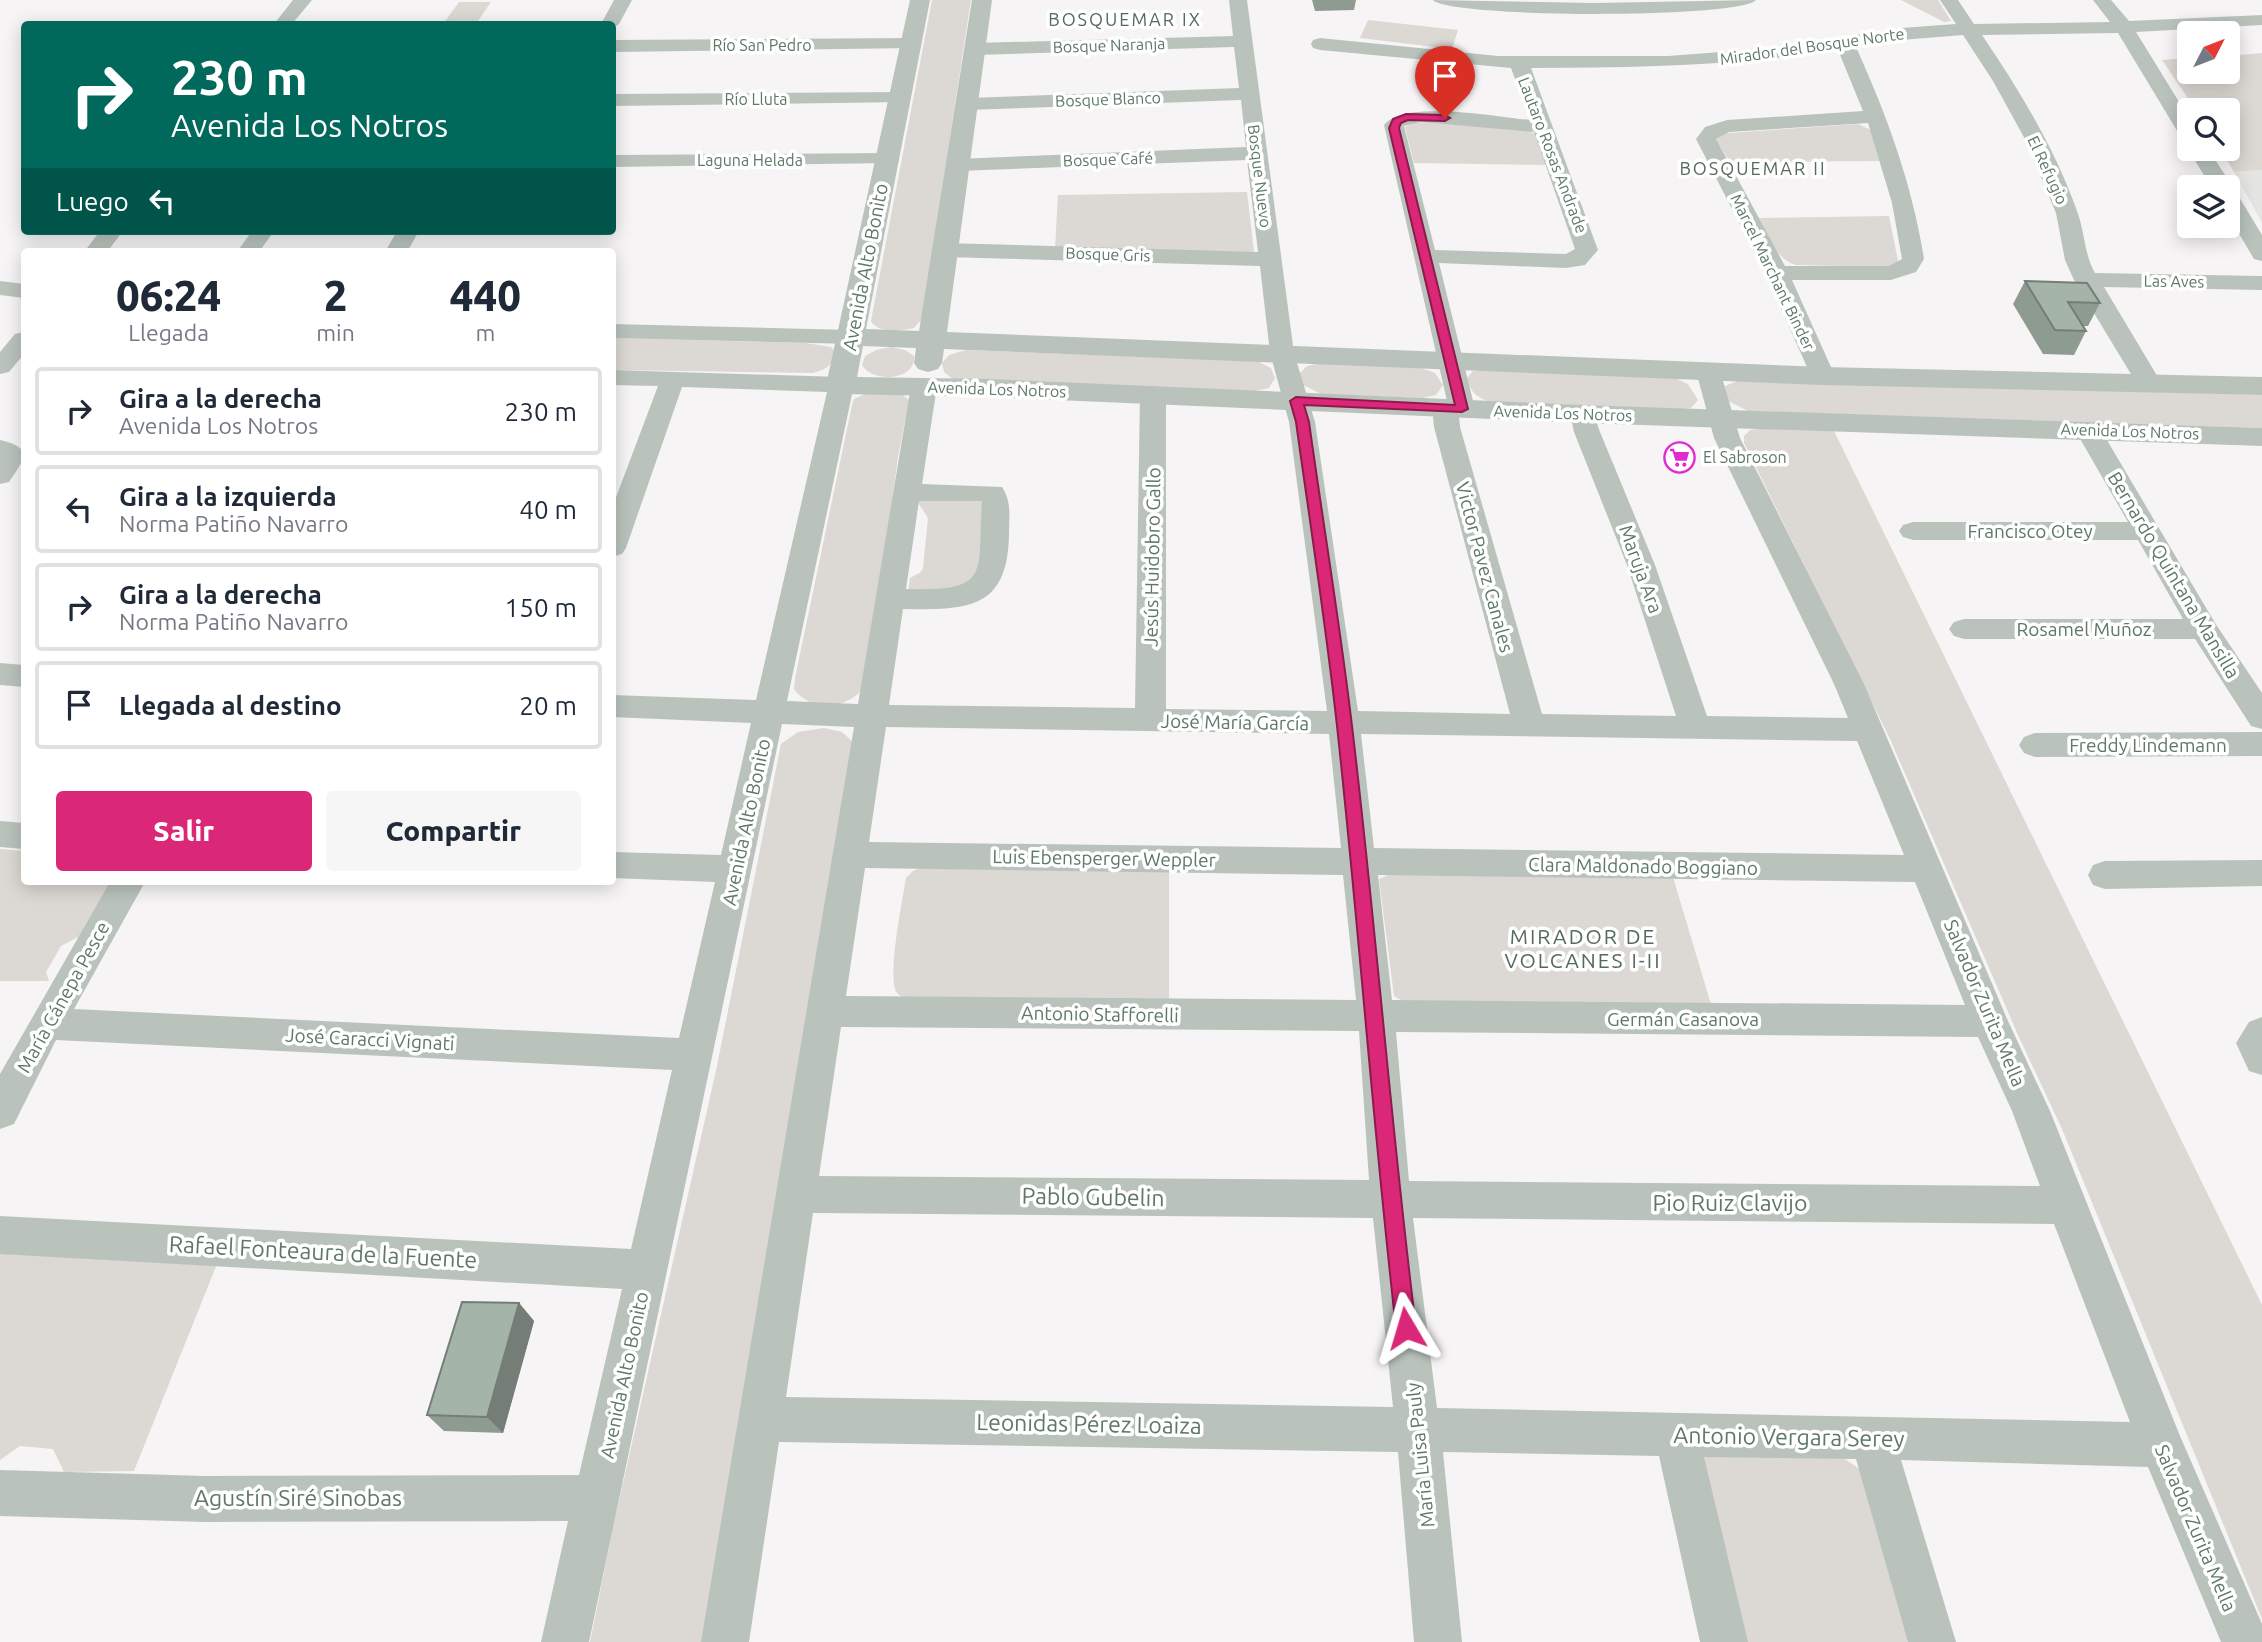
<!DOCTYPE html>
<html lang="es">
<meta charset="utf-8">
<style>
body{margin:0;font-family:Ubuntu,sans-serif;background:#f6f6f7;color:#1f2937;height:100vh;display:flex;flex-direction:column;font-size:26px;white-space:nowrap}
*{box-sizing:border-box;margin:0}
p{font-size:23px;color:#747a83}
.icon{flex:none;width:38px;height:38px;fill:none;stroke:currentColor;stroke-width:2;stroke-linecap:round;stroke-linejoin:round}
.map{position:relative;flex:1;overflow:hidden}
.drawer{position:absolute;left:21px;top:248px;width:595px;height:637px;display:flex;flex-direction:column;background:#fff;border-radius:7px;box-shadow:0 4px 18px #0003}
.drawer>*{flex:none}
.hud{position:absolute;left:21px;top:21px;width:595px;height:214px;border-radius:7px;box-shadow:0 4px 18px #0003;background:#00695c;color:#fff;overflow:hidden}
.needle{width:46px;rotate:48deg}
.controls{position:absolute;left:2177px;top:21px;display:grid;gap:14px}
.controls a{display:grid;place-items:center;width:63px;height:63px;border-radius:7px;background:#fff;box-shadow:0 4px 18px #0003;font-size:35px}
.pin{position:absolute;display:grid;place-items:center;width:60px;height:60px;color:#fff;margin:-72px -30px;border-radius:50% 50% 50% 0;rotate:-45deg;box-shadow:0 0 7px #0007}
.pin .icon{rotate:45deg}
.me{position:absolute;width:77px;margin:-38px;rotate:353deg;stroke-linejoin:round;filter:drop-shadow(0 0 5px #0008)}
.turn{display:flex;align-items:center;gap:24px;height:147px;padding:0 35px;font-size:32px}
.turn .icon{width:91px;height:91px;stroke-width:2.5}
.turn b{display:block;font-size:49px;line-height:60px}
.then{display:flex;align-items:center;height:66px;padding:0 35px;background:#0003;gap:14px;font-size:26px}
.eta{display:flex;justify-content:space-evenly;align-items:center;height:119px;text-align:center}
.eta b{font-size:42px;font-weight:800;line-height:49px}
.primary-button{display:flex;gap:14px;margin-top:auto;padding:14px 35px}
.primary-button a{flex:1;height:80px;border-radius:7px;background:#db2777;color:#fff;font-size:28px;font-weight:800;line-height:80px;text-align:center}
.primary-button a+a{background:#f6f6f7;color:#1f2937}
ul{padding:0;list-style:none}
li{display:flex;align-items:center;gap:21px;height:88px;margin:0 14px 10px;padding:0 21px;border:4px solid #e0e1e3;border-radius:7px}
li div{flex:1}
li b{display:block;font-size:26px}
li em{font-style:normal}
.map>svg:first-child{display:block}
.built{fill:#e5e6e4}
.green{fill:#dcd8d3}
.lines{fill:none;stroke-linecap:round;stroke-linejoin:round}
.minor{fill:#b9c3bc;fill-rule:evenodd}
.tertiary{fill:#b9c3bc;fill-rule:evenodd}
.wall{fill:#8e9b91}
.shaded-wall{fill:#747e76}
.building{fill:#a5b4a9;stroke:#747e76;stroke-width:2}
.route{fill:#db2777;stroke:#8e194d;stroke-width:2}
.labels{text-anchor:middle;stroke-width:7;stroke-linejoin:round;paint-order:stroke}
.far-street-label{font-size:16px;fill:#5e7966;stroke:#fff}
.far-poi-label{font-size:16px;fill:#5e7966;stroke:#fff;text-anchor:start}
.far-neighbourhood-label{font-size:18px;letter-spacing:2px;fill:#546a5b;stroke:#fff}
.street-label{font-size:19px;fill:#5e7966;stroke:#fff}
.neighbourhood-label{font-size:21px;letter-spacing:2px;fill:#546a5b;stroke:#fff}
.near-street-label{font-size:23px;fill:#5e7966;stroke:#fff}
</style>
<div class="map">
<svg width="2262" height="1642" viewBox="0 0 2262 1642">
<rect width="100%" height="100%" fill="#f7f4f5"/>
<path class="built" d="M2262,170V223L2234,172Z"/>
<path class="green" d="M932,0H971L922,319L914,328C901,331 878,334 871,321Z
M1901,0H1938L1951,21L1944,22Z
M459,2H491L476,24H443Z
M1368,20L1458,30L1452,49L1360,38Z
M2262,53V170L2234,172L2220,149H2228V110H2196L2162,60L2189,58V72H2228V56Z
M1416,122L1526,130L1535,134L1547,165L1414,163L1405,127Z
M1858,124L1871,130L1880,161L1730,162L1716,140L1722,134L1728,133Z
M1247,192L1254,251L1247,255L1055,249L1058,195Z
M1889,216L1898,261L1893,266L1880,267L1796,265C1775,259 1769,236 1759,218Z
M613,338L806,343L831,347L836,352C832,366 827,369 813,373L613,370Z
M891,347L905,350L914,356C916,381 872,383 862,365L865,356L876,350Z
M966,350L1257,361L1271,368L1275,378L1269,388L1254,391L953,379L944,372L942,363L949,355Z
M1321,363L1421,368L1435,373L1443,385L1436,395L1423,398L1321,394L1301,384L1299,374L1307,366Z
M1481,370L1675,378L1688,384L1698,400L1691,408L1684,409L1491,402C1477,398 1470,392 1467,378L1473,371Z
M1739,380L2262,395V428L1748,411L1726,400L1723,387Z
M867,393H900L909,400L898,457L868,681C855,708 812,715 794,689L795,678L852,405L854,399Z
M1764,428L1834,431L2262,1305V1619L2062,1129L2018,1035L1890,739L1744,443V436L1750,430Z
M986,496L980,584L908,592L910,578L921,572L923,568L928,518L917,501Z
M824,728L842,732L854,743L703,1642H590L614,1523L717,1066L781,744L798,732Z
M0,849L24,851V882H113L86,933L61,946L46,972L49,981H0Z
M923,867L1169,868V1003L907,999C902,997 896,994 895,989C889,968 902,902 906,878L913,871Z
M1393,873L1672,874L1713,1011L1404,1002L1394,996L1379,879Z
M0,1246L219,1259L134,1471L64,1472L53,1449L20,1446L0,1460Z
M1837,1454L1860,1469L1917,1642H1739L1698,1460L1705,1457Z"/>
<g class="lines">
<path class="minor" d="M293,0H312L292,24H274Z
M614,0H632L619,24L612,29V24H601Z
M1229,0H1247L1294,353L1315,422L1358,711L1510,714L1434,427L1432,408L1436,403L1447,401L1384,125C1403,99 1498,117 1530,120L1511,68L1320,50L1313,48L1311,44L1313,40L1320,38L1498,56H1668L1774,48L1901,28L1956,24L1940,0H1958L1974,24L2110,22L2093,0H2111L2129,21L2262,15V25L2136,32L2189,118V140L2182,138L2179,134L2118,33L1982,35C2019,90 2055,148 2077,211C2085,232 2084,254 2095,273L2262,276V290L2104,287L2162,384L2158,389L2149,392L2140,389L2074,280L2065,260L2056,213L2026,141L1993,81L1963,35L1901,40L1856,47C1887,116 1912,183 1924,259L1916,272L1891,280H1792L1835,376L1832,381L1823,383L1814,381L1811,376L1765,273L1696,139L1705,127L1727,120L1863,111L1838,50C1734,66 1636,68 1531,68L1598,250L1585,265L1566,268L1439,263L1475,409L1471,414L1459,416L1460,427L1542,714L1676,716L1627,565L1574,432L1570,414L1574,409L1583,406L1592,409L1600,432L1655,565L1707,716L1848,718L1834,684L1714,438L1696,371L1699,366L1708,364L1717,366L1720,371L1740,438L1864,684L2008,1021L2050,1111L2180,1436L2262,1624V1642H2221L2148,1467L1901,1460L1956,1642H1908L1856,1459L1704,1457L1748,1642H1700L1659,1456L1443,1452L1462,1642H1414L1398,1452L779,1442L749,1642H701L854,727L782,724L589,1642H541L568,1521L206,1522L0,1516V1470L206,1476L579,1475L622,1289L0,1254V1216L631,1249L672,1070L56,1040L14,1124L0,1129V1074L110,882H145L74,1009L679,1038L715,882L612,878V852L721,855L751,723L612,717V695L756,700L827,392L682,387L626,548L622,554L612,557V508L658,386L612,385V370L841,377L850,380L854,385L787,701L858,704L911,386L915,381L924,378L933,381L937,386L922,484L1002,487C1012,502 1009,517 1009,534C1008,610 967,610 903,609L889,705L1135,708L1140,394L1144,389L1153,386L1162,389L1166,394V709L1327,711L1289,422L1270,353L1260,266L945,257L937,255L934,250L937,245L945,243L1258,252L1247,160L958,171L951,169L948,165L951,161L958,159L1246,147L1241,100L967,110L960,108L957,104L960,100L967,98L1239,88L1234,47L975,55L966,49L975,43L1233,36ZM1420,122L1534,132L1575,249L1566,254L1435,250L1404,126ZM1868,123L1892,203L1902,259L1889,266H1785L1716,139L1729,132ZM919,501H982C977,575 993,591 906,589ZM886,727L1329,734L1341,848L869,842ZM1361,734L1857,741L1904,855L1374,848ZM865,868L1343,875L1356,1000L846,996ZM1378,875L1915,882L1965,1005L1392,1000ZM841,1027L1359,1031L1369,1180L819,1176ZM1396,1032L1978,1037L2012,1111L2040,1186L1409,1181ZM813,1213L1373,1218L1393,1407L786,1397ZM1413,1218L2054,1224L2130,1422L1437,1408Z
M1433,0L1595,3L1756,0C1740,19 1448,18 1433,0Z
M911,38L918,40L920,44L918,48L612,52V40Z
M900,92L907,94L910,98L907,102L612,106V94Z
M2189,147L2208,149L2233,187L2230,191L2236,192L2262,235V261L2254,259L2228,215V187H2211L2188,149Z
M887,153L894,155L897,159L894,163L612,167V155Z
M100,231H123L107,252H84Z
M252,231H274L259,252H237Z
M397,231H419L407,252H385Z
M0,281L24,284V298L0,295Z
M612,324L851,330L860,332L863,337L860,342L851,344L612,338Z
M24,332V354L9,372L0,374V352L15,334Z
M2088,422L2097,424L2101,430L2215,623L2262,693V729L2251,726L2195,639H1964L1954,636L1949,629L1954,622L1964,619H2183L2138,540H1913L1903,537L1899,531L1903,525L1913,522H2128L2075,430L2079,424Z
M0,440C34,448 25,458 9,482L0,484Z
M0,663L24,665V687L0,685Z
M2262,732V756L2035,757L2024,753L2019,745L2024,737L2035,733Z
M0,821L24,823V849L0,847Z
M2262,860V886L2105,889L2093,885L2088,875L2093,865L2105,861Z
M2262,1017V1075L2249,1071L2236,1043L2249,1022Z"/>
<path class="tertiary" d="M910,0H930L866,329L919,331L972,0H992L947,332L1823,367L2262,377V395L1823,385L944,349L942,363L938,369L928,372L918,369L914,363L916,348L863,346L857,377L990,379L1583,405L2262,428V446L1583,423L990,397L841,394L831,391L826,385Z"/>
</g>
<path class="wall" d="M1312,0H1356L1354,10L1315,11Z
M2025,281L2100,303L2088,326H2083L2086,331L2074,355L2043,354L2013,304Z
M519,1303L534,1321L503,1433L444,1431L427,1415Z"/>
<path class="shaded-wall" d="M519,1303L534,1321L503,1433L487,1417Z"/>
<path class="building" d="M2025,281L2087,283L2100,303L2068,302L2086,331L2055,330Z
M462,1302L519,1303L487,1417L427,1415Z"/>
<path class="route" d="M1406,114L1445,115L1450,118L1445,121L1408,120L1401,123L1399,128L1468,409L1462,412L1304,405L1309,422C1323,523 1340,624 1352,726C1376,926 1391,1128 1416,1328L1413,1335L1406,1338L1399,1335L1396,1328C1373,1128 1359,927 1337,726C1326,625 1310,523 1296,422L1290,401L1296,397L1455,405L1389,128L1393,119Z"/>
<defs>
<symbol id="supermarket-ring" viewBox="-11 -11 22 22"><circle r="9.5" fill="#fff" stroke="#e12bce" stroke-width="1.5"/><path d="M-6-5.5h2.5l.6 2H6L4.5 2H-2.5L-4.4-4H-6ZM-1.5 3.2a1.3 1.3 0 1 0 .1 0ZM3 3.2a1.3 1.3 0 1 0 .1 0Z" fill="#e12bce"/></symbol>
</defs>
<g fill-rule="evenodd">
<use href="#supermarket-ring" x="1662" y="440" width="35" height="35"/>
</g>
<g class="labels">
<g class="far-street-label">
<text x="762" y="51">Río San Pedro</text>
<text transform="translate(1109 45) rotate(-2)" y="6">Bosque Naranja</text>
<text transform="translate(1812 46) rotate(-8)" y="6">Mirador del Bosque Norte</text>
<text x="756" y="105">Río Lluta</text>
<text transform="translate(1108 99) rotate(-2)" y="6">Bosque Blanco</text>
<text transform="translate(1553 155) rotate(69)" y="6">Lautaro Rosas Andrade</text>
<text transform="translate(1108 159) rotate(-2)" y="6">Bosque Café</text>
<text x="750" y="166">Laguna Helada</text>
<text transform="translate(2048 170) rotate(65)" y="6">El Refugio</text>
<text transform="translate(1260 176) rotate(83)" y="6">Bosque Nuevo</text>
<text transform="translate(1108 254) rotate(2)" y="6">Bosque Gris</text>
<text transform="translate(1773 272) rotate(64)" y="6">Marcel Marchant Binder</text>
<text transform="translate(2174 281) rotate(1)" y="6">Las Aves</text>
<text transform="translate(997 389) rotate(2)" y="6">Avenida Los Notros</text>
<text transform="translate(1563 413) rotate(2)" y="6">Avenida Los Notros</text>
<text transform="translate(2130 431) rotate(2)" y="6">Avenida Los Notros</text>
</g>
<g class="far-poi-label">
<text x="1703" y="463">El Sabroson</text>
</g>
<g class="far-neighbourhood-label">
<text x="1125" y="26">BOSQUEMAR IX</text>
<text x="1753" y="175">BOSQUEMAR II</text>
</g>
<g class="street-label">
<text transform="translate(865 267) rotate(-79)" y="7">Avenida Alto Bonito</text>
<text x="2030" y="538">Francisco Otey</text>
<text transform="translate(1152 557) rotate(-89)" y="7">Jesús Huidobro Gallo</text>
<text transform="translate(1485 567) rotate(75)" y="7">Victor Pavez Canales</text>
<text transform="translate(1641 569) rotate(70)" y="7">Maruja Ara</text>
<text transform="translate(2174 575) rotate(59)" y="7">Bernardo Quintana Mansilla</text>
<text x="2084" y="636">Rosamel Muñoz</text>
<text transform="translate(1235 722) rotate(1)" y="7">José María García</text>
<text x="2148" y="752">Freddy Lindemann</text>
<text transform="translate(746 822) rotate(-78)" y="7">Avenida Alto Bonito</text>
<text transform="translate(1104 858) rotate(1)" y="7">Luis Ebensperger Weppler</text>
<text transform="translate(1643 866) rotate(1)" y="7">Clara Maldonado Boggiano</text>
<text transform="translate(63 997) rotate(-61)" y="7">María Cánepa Pesce</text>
<text transform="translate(1985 1003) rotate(67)" y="7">Salvador Zurita Mella</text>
<text transform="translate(1100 1014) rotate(1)" y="7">Antonio Stafforelli</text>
<text x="1683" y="1026">Germán Casanova</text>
<text transform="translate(370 1039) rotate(3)" y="7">José Caracci Vignati</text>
<text transform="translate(624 1375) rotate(-78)" y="7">Avenida Alto Bonito</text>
<text transform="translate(1420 1455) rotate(-96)" y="7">María Luisa Pauly</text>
<text transform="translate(2196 1528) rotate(67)" y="7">Salvador Zurita Mella</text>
</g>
<g class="neighbourhood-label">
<text x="1583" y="944">MIRADOR DE<tspan x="1583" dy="24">VOLCANES I-II</tspan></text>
</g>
<g class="near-street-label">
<text transform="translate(1093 1197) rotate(1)" y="8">Pablo Gubelin</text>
<text x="1730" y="1211">Pio Ruiz Clavijo</text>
<text transform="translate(323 1252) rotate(3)" y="8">Rafael Fonteaura de la Fuente</text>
<text transform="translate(1089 1424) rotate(1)" y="8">Leonidas Pérez Loaiza</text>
<text transform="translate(1789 1437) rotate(1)" y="8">Antonio Vergara Serey</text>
<text x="298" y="1506">Agustín Siré Sinobas</text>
</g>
</g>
</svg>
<div class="controls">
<a><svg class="needle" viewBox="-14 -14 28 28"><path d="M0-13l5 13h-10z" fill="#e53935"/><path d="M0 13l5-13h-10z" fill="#747a83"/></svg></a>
<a><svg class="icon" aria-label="search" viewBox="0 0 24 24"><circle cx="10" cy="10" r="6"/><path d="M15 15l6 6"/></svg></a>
<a><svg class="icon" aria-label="layers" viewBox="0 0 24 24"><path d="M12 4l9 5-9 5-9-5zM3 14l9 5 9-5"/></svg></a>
</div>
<div class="pin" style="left:1445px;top:118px;background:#d93025"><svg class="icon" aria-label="arrive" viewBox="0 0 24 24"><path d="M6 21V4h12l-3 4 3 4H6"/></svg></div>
<svg class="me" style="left:1406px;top:1328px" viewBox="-20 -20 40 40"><path d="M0-17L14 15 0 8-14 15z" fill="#db2777" stroke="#fff" stroke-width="4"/></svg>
<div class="hud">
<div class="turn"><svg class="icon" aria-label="right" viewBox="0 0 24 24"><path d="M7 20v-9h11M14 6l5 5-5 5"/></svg><div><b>230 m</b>Avenida Los Notros</div></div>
<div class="then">Luego<svg class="icon" aria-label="left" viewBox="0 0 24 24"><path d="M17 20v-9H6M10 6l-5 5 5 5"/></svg></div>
</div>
<section class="drawer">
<div class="eta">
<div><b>06:24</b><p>Llegada</p></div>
<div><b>2</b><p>min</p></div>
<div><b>440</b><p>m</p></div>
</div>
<ul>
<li><svg class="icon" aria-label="right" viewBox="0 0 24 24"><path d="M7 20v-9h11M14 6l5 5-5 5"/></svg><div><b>Gira a la derecha</b><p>Avenida Los Notros</p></div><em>230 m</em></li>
<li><svg class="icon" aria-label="left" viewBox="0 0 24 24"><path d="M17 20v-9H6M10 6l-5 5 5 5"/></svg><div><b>Gira a la izquierda</b><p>Norma Patiño Navarro</p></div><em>40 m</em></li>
<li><svg class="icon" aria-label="right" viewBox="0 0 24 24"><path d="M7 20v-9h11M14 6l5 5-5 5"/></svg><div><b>Gira a la derecha</b><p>Norma Patiño Navarro</p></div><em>150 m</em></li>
<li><svg class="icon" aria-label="arrive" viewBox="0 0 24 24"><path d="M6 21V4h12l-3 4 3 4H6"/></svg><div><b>Llegada al destino</b></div><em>20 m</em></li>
</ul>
<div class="primary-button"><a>Salir</a><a>Compartir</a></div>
</section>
</div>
